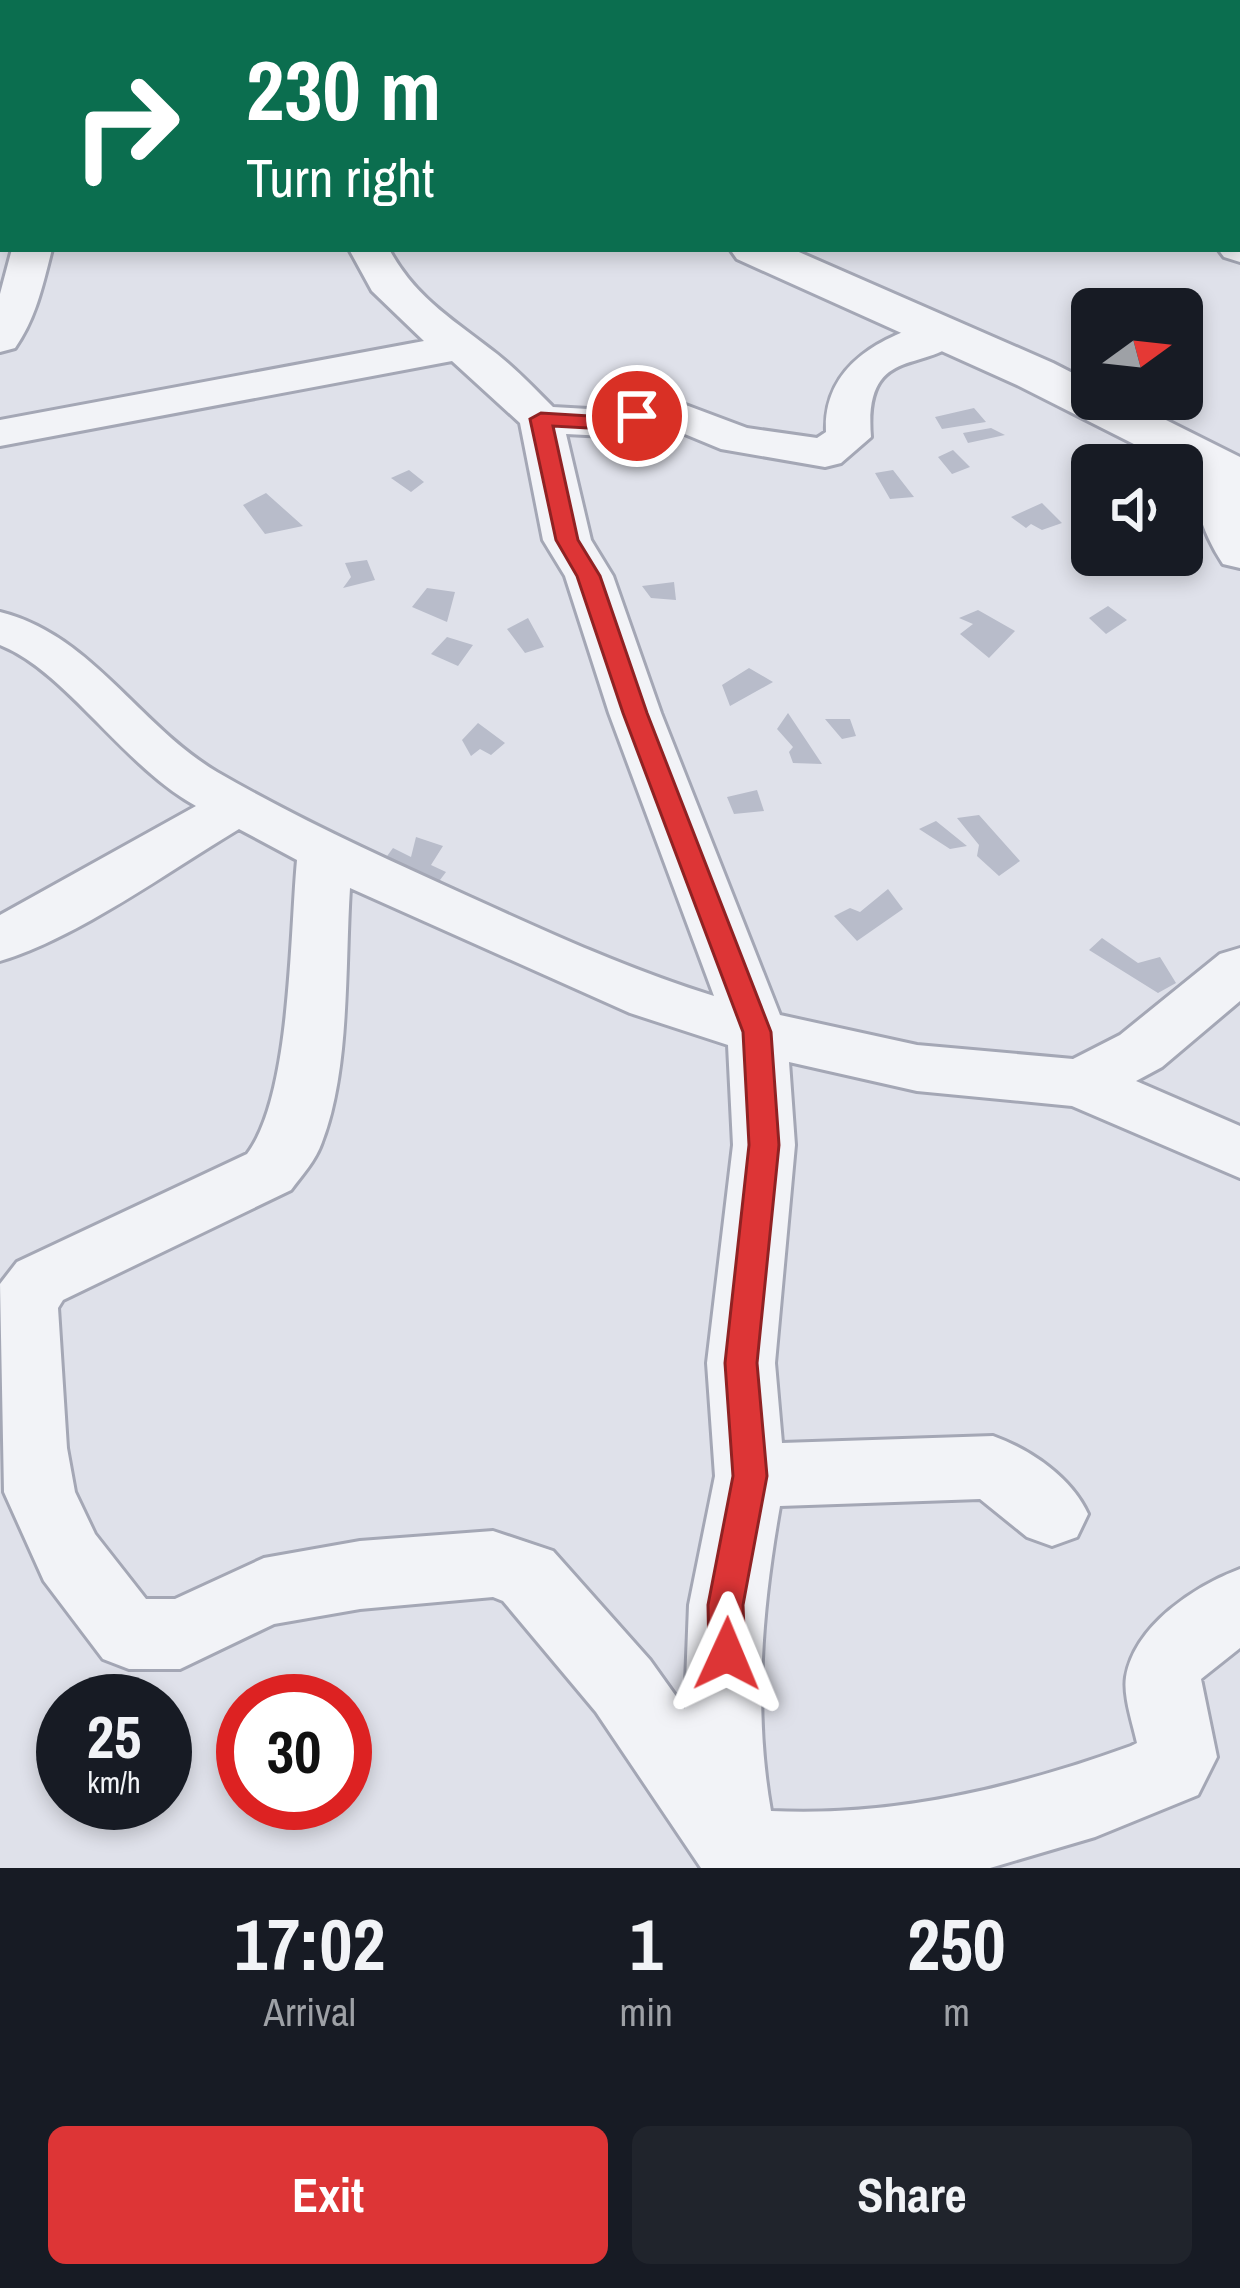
<!DOCTYPE html>
<style>
body{margin:0;font-family:"Archivo Narrow",sans-serif;background:#20242c;color:#f1f3f6;height:100vh;display:flex;flex-direction:column;font-size:45px;white-space:nowrap}
*{box-sizing:border-box;margin:0}
p{font-size:39px;color:#9ea1a6}
.icon{flex:none;width:66px;height:66px;fill:none;stroke:currentColor;stroke-width:2;stroke-linecap:round;stroke-linejoin:round}
.map{position:relative;height:1868px;overflow:hidden}
.side{display:flex;flex-direction:column;background:#171b24;flex:1}
.side>*{flex:none}
.guide{position:absolute;left:0px;top:0px;width:1242px;height:252px;box-shadow:0 6px 18px #0003;background:#0b6e4f;color:#fff;overflow:hidden}
.needle{width:78px;rotate:75deg}
.buttons{position:absolute;left:1071px;top:288px;display:grid;gap:24px}
.buttons a{display:grid;place-items:center;width:132px;height:132px;border-radius:18px;background:#171b24;box-shadow:0 6px 18px #0003;font-size:60px}
.speed{position:absolute;left:36px;top:1674px;display:flex;gap:24px;font-size:60px;font-weight:700;text-align:center}
.speed>*{display:grid;place-content:center;width:156px;height:156px;border-radius:50%;background:#171b24;box-shadow:0 6px 18px #0003;line-height:1}
.speed small{font-size:30px;font-weight:400}
.speed .limit{border:18px solid #d22;background:#fff;color:#111}
.pin{position:absolute;display:grid;place-items:center;width:102px;height:102px;color:#fff;margin:-51px;border:6px solid #fff;border-radius:50%;box-shadow:0 3px 12px #0007}
.me{position:absolute;width:132px;margin:-66px;rotate:1deg;stroke-linejoin:round;filter:drop-shadow(0 0 9px #0008)}
.turn{display:flex;align-items:center;gap:42px;height:252px;padding:0 48px;font-size:54px}
.turn .icon{width:156px;height:156px;stroke-width:2.5}
.turn b{display:block;font-size:84px;line-height:102px}
.eta{display:flex;justify-content:space-evenly;align-items:center;height:204px;text-align:center}
.eta b{font-size:72px;font-weight:700;line-height:84px}
.cta{display:flex;gap:24px;margin-top:auto;padding:24px 48px}
.cta a{flex:1;height:138px;border-radius:18px;background:#dd3536;color:#fff;font-size:48px;font-weight:700;line-height:138px;text-align:center}
.cta a+a{background:#20242c;color:#f1f3f6}
.map>svg:first-child{display:block}
.lines{fill:none;stroke-linecap:round;stroke-linejoin:round}
.stream{fill:#95a9ce;fill-rule:evenodd}
.building{fill:#b8bcca}
.minor-casing{stroke:#a4a7b5;stroke-width:6}
.tertiary-casing{stroke:#a4a7b5;stroke-width:6}
.minor{fill:#f2f3f7;fill-rule:evenodd}
.tertiary{fill:#f2f3f7;fill-rule:evenodd}
.secondary{fill:#fff;fill-rule:evenodd}
.route{fill:#dd3536;stroke:#902223;stroke-width:3}
</style>
<div class="map">
<svg width="1240" height="1868" viewBox="0 0 1240 1868">
<rect width="100%" height="100%" fill="#dfe1ea"/>
<g class="lines">
<path class="stream" d="M810,0H829L835,3H816Z
M1239,80H1240V86H1239Z"/>
</g>
<path class="building" d="M974,408L986,422L942,429L935,417Z
M991,428L1005,435L968,443L963,433Z
M953,450L970,467L952,474L938,457Z
M409,470L424,482L411,492L391,478Z
M893,470L914,497L890,499L875,473Z
M266,493L303,526L265,534L243,505Z
M1042,503L1062,523L1042,530L1031,524L1026,528L1011,517Z
M367,560L375,580L343,588L351,577L345,563Z
M674,582L676,600L651,598L642,586Z
M427,588L455,592L447,622L412,607Z
M1108,606L1127,620L1106,634L1089,618Z
M978,610L1015,631L989,658L960,634L973,624L959,618Z
M528,618L544,647L525,653L507,629Z
M447,637L473,645L458,666L431,654Z
M749,668L773,682L730,706L722,685Z
M788,713L822,764L793,763L789,752L793,747L777,729Z
M825,719H850L856,736L842,739Z
M478,723L505,743L491,755L480,749L471,756L462,740Z
M757,790L764,811L734,814L727,797Z
M979,815L1020,861L999,876L977,856L979,845L957,818Z
M936,821L967,846L950,849L919,829Z
M416,837L443,846L431,865L446,872L434,888L379,867L393,848L411,857Z
M888,889L903,909L857,941L834,916L850,908L860,912Z
M1102,938L1138,963L1160,957L1176,983L1158,993L1089,950Z"/>
<g class="lines">
<defs>
<path id="minor" d="M507,0H545L547,3H509Z
M897,0H968L970,3H899Z
M1239,15H1240V35H1239Z
M1239,92H1240V115H1239Z
M1240,238V262L1224,257L1218,249H1239Z
M12,249H52C43,284 36,318 15,348L0,352V294Z
M349,249H389C415,298 455,321 497,354C517,370 535,389 553,407L606,410L667,398L747,428L817,438L826,432C823,363 885,334 944,319L959,323L965,332C933,378 863,338 871,437L841,463L825,467L721,449L663,425L606,436L566,434L591,540L613,576L661,713L780,1015L917,1045L1073,1059L1120,1035L1220,954L1240,948V1001L1162,1067L1136,1081L1240,1126V1178L1072,1106L917,1091L789,1062L795,1145L775,1363L782,1443L993,1436C1031,1450 1071,1477 1088,1514L1077,1537L1052,1546L1027,1537L980,1499L780,1506C762,1608 753,1709 771,1811C894,1817 1015,1788 1131,1746L1137,1743C1133,1724 1123,1696 1126,1677C1135,1625 1195,1586 1240,1569V1648L1201,1679L1217,1757L1198,1795L1095,1837L990,1868H701L596,1712L503,1601L493,1597L360,1609L274,1624L180,1669H129L103,1659L44,1581L4,1492L0,1284L17,1262L247,1154C291,1097 290,935 297,860L239,829C169,871 77,938 0,961V915L196,806C123,766 66,671 0,645V612C92,635 138,725 217,772C298,819 384,858 470,897C549,933 630,970 714,996L609,713L565,576L543,540L520,423L452,361L0,446V420L424,341L372,291ZM350,888L630,1013L728,1045L733,1145L707,1363L715,1476L689,1605L685,1709L650,1660L553,1551L493,1531L360,1541L264,1558L175,1599H146L95,1534L75,1492L67,1448L58,1308L63,1300L291,1190C302,1175 316,1160 322,1142C350,1070 345,965 350,888Z
M1220,452L1240,462V568L1223,564C1205,537 1183,487 1204,456Z"/>
<path id="tertiary" d="M261,0H304L307,3H264Z
M730,249H792L1053,363L1092,383V399H1124L1240,457V493L1221,488L1017,385L737,259Z"/>
</defs>
<use href="#minor" class="minor-casing"/>
<use href="#tertiary" class="tertiary-casing"/>
<use href="#minor" class="minor"/>
<use href="#tertiary" class="tertiary"/>
<path class="secondary" d="M3,3V27L0,28V4Z"/>
</g>
<path class="route" d="M637,410L645,412V421L606,429L553,426L578,540L600,576L647,713L771,1032L779,1145L757,1363L767,1476L743,1605L745,1654L739,1666L727,1671L714,1666L709,1654L708,1605L733,1476L725,1363L749,1145L743,1032L623,713L577,576L556,540L530,419L541,413L606,417Z"/>
</svg>
<div class="buttons">
<a><svg class="needle" viewBox="-14 -14 28 28"><path d="M0-13l5 13h-10z" fill="#e53935"/><path d="M0 13l5-13h-10z" fill="#9ea1a6"/></svg></a>
<a><svg class="icon" aria-label="sound" viewBox="0 0 24 24"><path d="M4 9h4l5-4v14l-5-4H4zM17 9q2 3 0 6"/></svg></a>
</div>
<div class="speed"><div>25<small>km/h</small></div><div class="limit">30</div></div>
<div class="pin" style="left:637px;top:416px;background:#d93025"><svg class="icon" aria-label="arrive" viewBox="0 0 24 24"><path d="M6 21V4h12l-3 4 3 4H6"/></svg></div>
<svg class="me" style="left:727px;top:1654px" viewBox="-20 -20 40 40"><path d="M0-17L14 15 0 8-14 15z" fill="#dd3536" stroke="#fff" stroke-width="4"/></svg>
<div class="guide">
<div class="turn"><svg class="icon" aria-label="right" viewBox="0 0 24 24"><path d="M7 20v-9h11M14 6l5 5-5 5"/></svg><div><b>230 m</b>Turn right</div></div>
</div>
</div>
<section class="side">
<div class="eta">
<div><b>17:02</b><p>Arrival</p></div>
<div><b>1</b><p>min</p></div>
<div><b>250</b><p>m</p></div>
</div>
<div class="cta"><a>Exit</a><a>Share</a></div>
</section>
